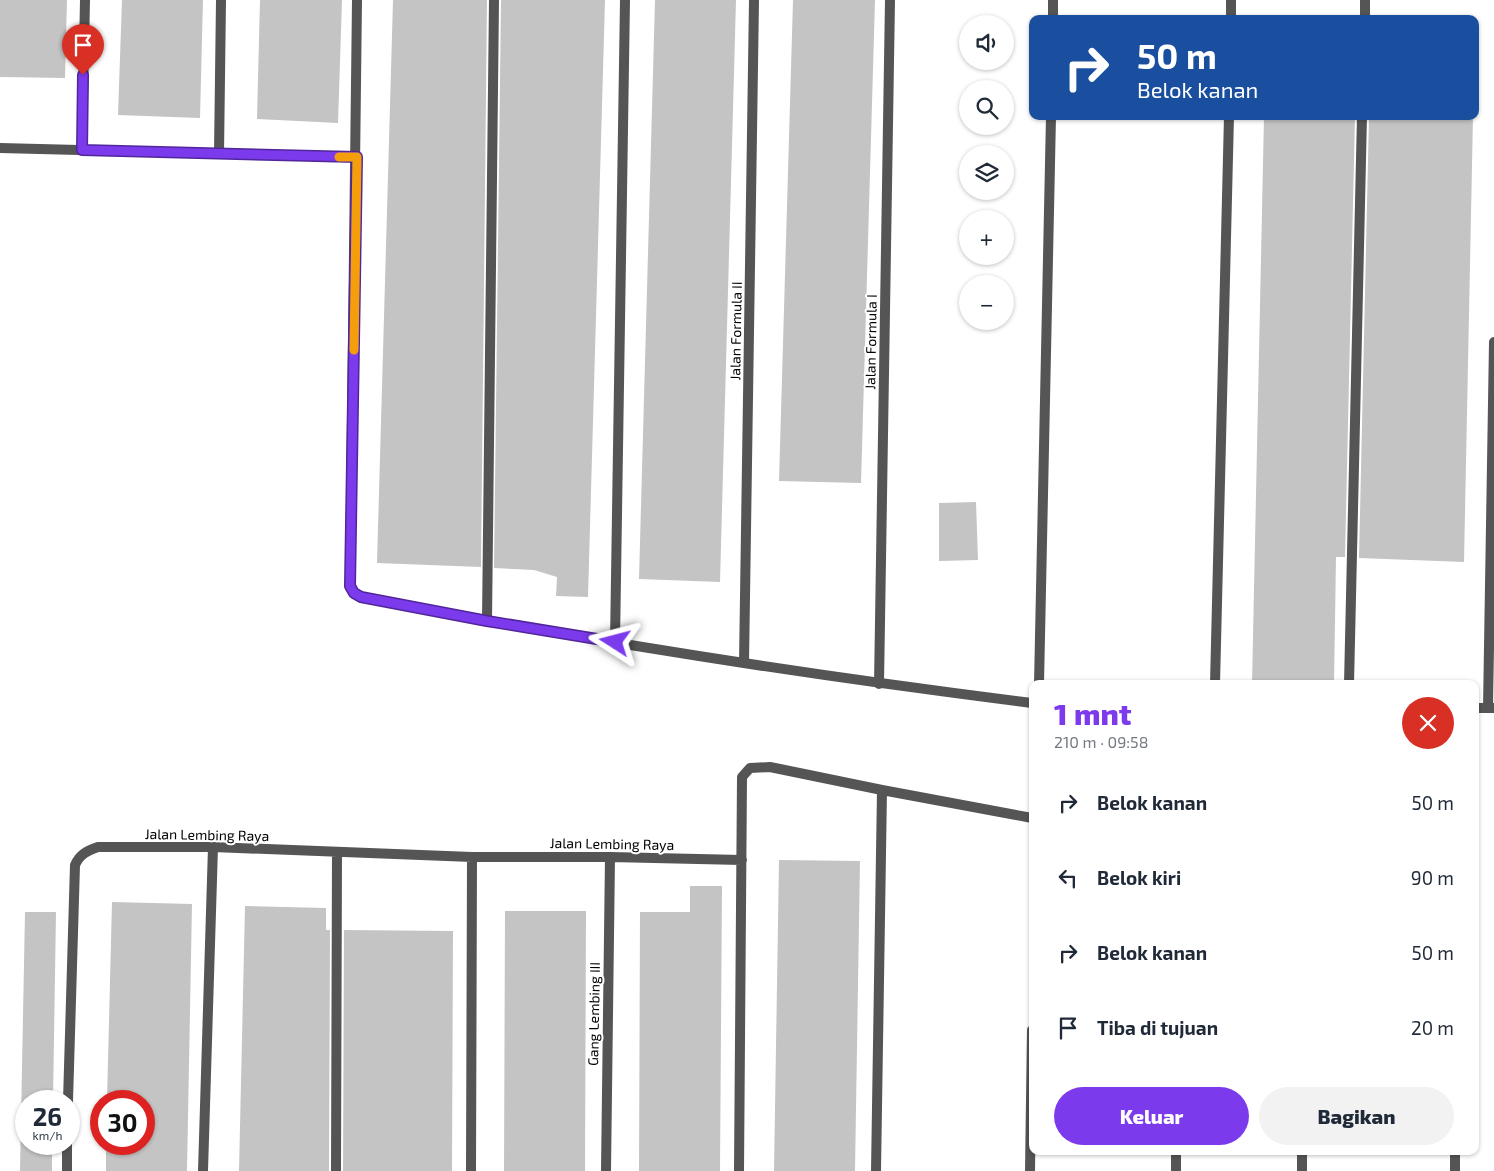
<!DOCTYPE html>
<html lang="id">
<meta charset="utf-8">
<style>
body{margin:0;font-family:"Exo 2",sans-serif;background:#f2f2f3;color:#1f2937;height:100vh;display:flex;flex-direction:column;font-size:19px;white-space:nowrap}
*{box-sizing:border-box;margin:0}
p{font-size:16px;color:#747a83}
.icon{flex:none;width:28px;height:28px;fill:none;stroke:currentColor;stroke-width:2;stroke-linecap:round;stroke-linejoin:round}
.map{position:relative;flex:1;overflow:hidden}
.panel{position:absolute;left:1029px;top:680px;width:450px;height:475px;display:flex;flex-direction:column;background:#fff;border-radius:10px;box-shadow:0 1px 4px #0004}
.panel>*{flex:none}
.guide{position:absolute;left:1029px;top:15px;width:450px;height:105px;border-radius:10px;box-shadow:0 1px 4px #0004;background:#1a4fa0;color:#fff;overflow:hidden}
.fabs{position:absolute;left:959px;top:15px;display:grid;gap:10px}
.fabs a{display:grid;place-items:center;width:55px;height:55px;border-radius:50%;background:#fff;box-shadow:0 1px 4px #0004;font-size:25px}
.speed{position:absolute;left:15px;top:1090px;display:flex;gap:10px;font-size:25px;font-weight:700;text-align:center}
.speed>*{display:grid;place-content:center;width:65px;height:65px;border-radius:50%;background:#fff;box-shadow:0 1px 4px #0004;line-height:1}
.speed small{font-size:12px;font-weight:400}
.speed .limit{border:8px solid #d22;background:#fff;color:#111}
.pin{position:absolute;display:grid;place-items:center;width:42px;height:42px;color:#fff;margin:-51px -21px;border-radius:50% 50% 50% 0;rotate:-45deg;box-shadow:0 0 5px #0007}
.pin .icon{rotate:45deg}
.me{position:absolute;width:55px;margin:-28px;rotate:279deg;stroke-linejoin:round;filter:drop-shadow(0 0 4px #0008)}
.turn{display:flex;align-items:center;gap:18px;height:105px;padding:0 25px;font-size:22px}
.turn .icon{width:65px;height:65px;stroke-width:2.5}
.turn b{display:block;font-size:35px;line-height:42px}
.round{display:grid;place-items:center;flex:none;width:52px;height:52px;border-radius:26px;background:#f2f2f3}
.overview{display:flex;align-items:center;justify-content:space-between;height:85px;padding:0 25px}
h1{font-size:30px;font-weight:800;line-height:38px;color:#7c3aed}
.action{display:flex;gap:10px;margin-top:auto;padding:10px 25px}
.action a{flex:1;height:58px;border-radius:30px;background:#7c3aed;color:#fff;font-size:20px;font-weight:800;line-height:58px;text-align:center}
.action a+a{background:#f2f2f3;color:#1f2937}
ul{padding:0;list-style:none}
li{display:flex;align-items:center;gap:15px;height:75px;padding:0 25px}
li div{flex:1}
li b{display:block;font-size:19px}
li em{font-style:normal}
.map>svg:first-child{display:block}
.building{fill:#c4c4c4}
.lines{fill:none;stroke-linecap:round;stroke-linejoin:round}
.street{stroke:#555;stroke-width:10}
.route-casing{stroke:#51269a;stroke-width:12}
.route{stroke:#7c3aed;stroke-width:9}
.slow{stroke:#f59e0b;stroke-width:9}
.labels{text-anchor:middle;stroke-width:4;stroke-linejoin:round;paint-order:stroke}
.street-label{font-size:14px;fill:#000;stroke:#fff}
</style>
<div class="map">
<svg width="1494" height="1171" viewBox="0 0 1494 1171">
<rect width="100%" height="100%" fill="#fff"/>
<path class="building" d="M0,0H67L65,78L0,77Z
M122,0H203L200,118L118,115Z
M260,0H342L338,123L257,119Z
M393,0H487L481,567L377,563Z
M501,0H605L588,597L556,596L557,577L534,570L494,568Z
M655,0H736L720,582L639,579Z
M793,0H875L861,483L779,481Z
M1264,116H1355L1345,557H1336L1334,684H1252Z
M1369,116H1473L1464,562L1359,558Z
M976,502L978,560L939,561V503Z
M779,860L860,861L855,1171H774Z
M690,886H722L720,1171H639L640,912H690Z
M112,902L192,904L187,1171H106V1144H144V1101H107Z
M245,906L326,908V930H330L329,1171H239Z
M505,911H586L585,1171H504Z
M25,912H56L53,1101H26V1144H52V1171H20Z
M344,930L453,931L452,1171H343Z"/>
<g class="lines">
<path class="street" d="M357,0L350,587L354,593L361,597C584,640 808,675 1032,703
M1053,19V0
M1231,19V0
M1365,19V0
M0,148L357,157
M82,150L85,0
M219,154L221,0
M487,621L494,0
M615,642L625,0
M744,663L754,0
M879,684L890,0
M1039,684L1051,116
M1215,684L1229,116
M1349,684L1362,116
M1475,708H1494
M1488,708L1494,342
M68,1101L75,865C80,854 87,851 98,847H213L472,857H610L742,860
M1455,1151V1171
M67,1171V1144
M203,1171L213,847
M336,1171L337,852
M471,1171L472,857
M606,1171L610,857
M739,1171L742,777L750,768L770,767L882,790L1032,818
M876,1171L882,790
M1030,1171L1032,1030
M1176,1171V1151
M1302,1171V1151"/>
</g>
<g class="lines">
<defs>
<path id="route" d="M83,75L82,150L357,157L350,586L354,593L361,597L487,621L615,642"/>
</defs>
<use href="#route" class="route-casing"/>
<use href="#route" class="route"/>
<path class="slow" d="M339,157H357L354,350"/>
</g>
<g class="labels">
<g class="street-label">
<text transform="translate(736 331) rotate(-89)" y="5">Jalan Formula II</text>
<text transform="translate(871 342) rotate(-89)" y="5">Jalan Formula I</text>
<text transform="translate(207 835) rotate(1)" y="5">Jalan Lembing Raya</text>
<text transform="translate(612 844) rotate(1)" y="5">Jalan Lembing Raya</text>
<text transform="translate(594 1014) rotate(-89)" y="5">Gang Lembing III</text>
</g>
</g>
</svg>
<div class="fabs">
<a><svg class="icon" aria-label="sound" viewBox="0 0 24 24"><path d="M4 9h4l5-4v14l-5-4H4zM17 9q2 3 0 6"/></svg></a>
<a><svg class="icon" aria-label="search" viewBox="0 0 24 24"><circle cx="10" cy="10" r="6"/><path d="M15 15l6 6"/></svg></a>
<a><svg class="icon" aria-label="layers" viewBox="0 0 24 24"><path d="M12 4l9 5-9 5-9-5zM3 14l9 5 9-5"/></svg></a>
<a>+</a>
<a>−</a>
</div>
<div class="speed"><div>26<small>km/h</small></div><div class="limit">30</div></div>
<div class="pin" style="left:83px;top:75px;background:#d93025"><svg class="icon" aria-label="arrive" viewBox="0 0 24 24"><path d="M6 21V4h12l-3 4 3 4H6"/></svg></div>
<svg class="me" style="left:615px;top:642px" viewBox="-20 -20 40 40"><path d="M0-17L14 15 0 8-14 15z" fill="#7c3aed" stroke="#fff" stroke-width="4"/></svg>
<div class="guide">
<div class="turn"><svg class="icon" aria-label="right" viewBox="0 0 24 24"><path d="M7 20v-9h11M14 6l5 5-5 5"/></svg><div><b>50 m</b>Belok kanan</div></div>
</div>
<section class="panel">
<div class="overview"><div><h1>1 mnt</h1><p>210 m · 09:58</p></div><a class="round" style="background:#d93025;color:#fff"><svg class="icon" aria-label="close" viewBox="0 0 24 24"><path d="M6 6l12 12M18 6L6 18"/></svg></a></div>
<ul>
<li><svg class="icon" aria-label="right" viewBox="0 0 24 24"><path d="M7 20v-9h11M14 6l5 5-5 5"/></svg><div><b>Belok kanan</b></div><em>50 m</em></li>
<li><svg class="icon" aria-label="left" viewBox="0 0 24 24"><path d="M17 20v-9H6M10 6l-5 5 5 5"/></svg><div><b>Belok kiri</b></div><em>90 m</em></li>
<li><svg class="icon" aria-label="right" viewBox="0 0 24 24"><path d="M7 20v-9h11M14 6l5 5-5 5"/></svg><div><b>Belok kanan</b></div><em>50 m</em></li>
<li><svg class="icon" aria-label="arrive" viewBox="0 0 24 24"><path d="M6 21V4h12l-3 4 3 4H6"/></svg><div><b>Tiba di tujuan</b></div><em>20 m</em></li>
</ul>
<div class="action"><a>Keluar</a><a>Bagikan</a></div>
</section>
</div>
